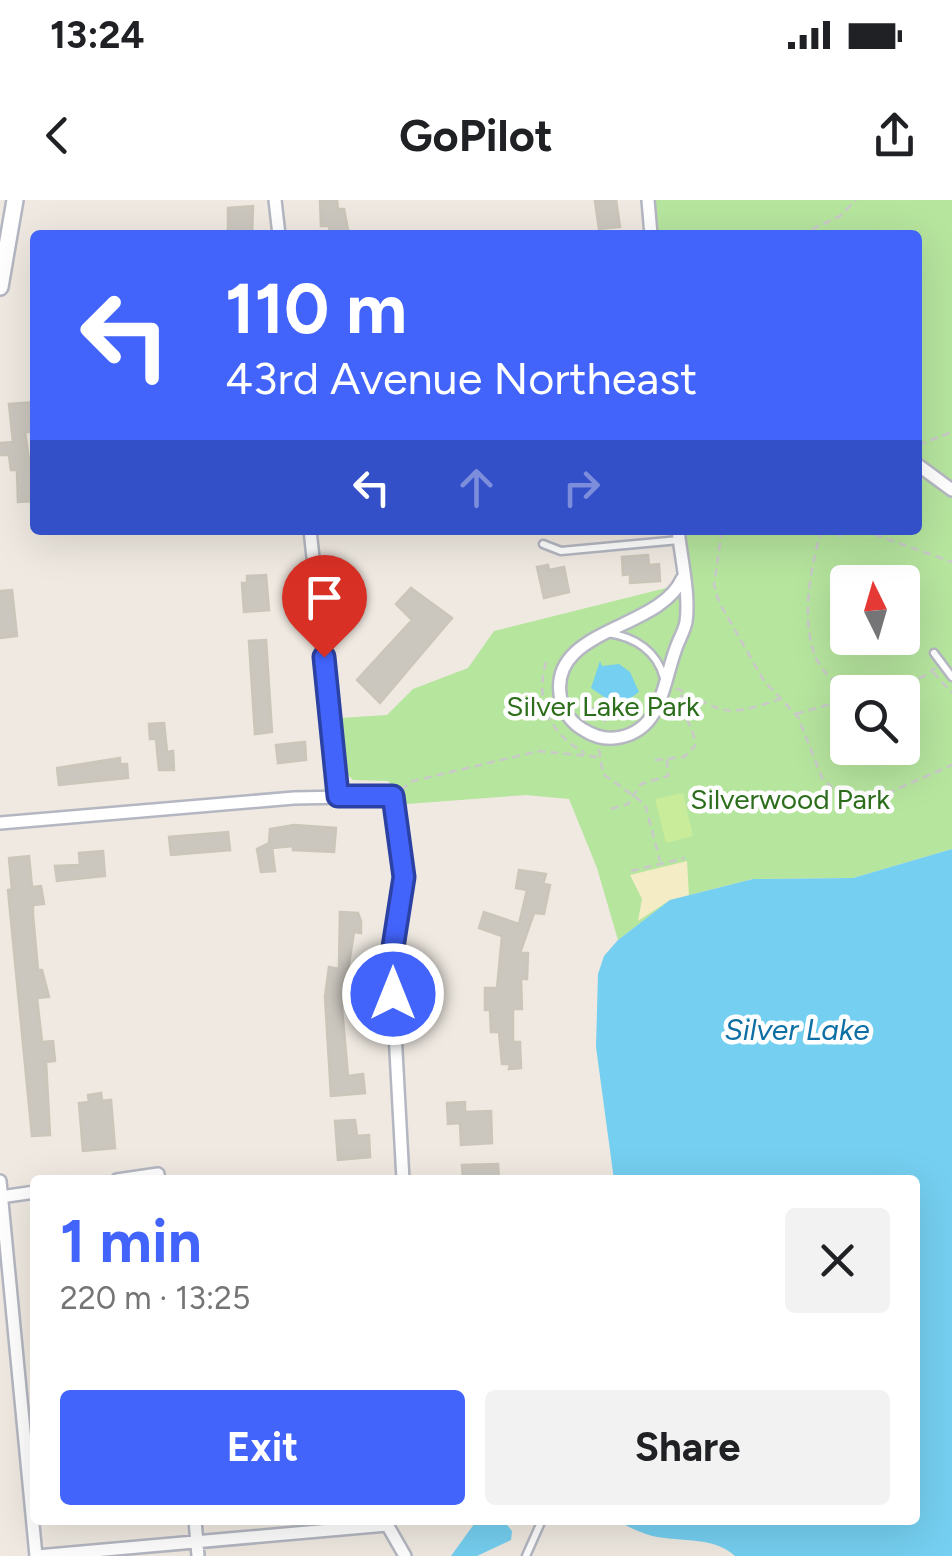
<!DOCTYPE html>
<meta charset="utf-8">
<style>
body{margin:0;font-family:Figtree,sans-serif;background:#f2f2f2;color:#202124;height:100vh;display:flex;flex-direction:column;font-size:38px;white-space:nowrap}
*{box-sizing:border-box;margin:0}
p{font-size:32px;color:#757577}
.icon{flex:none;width:55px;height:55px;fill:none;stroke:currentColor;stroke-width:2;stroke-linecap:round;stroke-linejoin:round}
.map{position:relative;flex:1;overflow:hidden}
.drawer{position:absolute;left:30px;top:975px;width:890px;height:350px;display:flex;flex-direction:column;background:#fff;border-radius:10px;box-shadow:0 10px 40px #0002}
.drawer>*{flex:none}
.hud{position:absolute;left:30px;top:30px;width:892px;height:305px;border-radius:10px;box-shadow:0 10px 40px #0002;background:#4264fb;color:#fff;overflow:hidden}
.needle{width:65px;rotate:355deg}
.controls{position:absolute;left:830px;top:365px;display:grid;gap:20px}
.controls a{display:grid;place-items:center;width:90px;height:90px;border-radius:10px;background:#fff;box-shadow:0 10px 40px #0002;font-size:50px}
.pin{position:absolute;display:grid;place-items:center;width:85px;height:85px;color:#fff;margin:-102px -42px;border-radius:50% 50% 50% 0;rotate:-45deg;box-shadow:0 0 10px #0007}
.pin .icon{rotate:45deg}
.me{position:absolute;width:110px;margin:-55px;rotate:0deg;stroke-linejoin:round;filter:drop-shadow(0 0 8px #0008)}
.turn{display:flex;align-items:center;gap:35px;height:210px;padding:0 30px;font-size:45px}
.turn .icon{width:130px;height:130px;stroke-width:2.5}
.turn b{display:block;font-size:70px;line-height:85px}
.lanes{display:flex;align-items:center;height:95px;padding:0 30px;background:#0003;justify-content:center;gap:50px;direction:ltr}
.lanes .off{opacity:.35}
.round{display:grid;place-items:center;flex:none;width:105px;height:105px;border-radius:10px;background:#f2f2f2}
.overview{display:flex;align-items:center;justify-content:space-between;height:170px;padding:0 30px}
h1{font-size:60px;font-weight:700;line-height:75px;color:#4264fb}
.cta{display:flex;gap:20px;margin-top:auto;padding:20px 30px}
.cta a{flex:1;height:115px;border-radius:10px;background:#4264fb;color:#fff;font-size:40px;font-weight:700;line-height:115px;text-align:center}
.cta a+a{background:#f2f2f2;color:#202124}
.status{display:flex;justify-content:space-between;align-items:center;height:70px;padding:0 50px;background:#fff;direction:ltr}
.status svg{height:28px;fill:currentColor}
header{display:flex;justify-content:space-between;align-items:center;height:130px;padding:0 30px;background:#fff;font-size:45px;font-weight:700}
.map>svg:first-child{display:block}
.green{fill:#b6e59e;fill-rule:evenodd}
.sand{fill:#f3ecc5}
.pitch{fill:#c9ec9a}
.water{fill:#75cff0}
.building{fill:#cbc7bf;stroke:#cbc5ba;stroke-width:2.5}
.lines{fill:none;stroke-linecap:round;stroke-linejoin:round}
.lane-casing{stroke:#b4b7c1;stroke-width:11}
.street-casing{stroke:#b4b7c1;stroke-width:16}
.secondary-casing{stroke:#b4b7c1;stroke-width:20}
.path{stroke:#c9c9c9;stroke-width:2.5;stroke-dasharray:8 5;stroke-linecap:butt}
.lane{stroke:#fff;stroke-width:6}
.street{stroke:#fff;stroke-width:11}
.secondary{stroke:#fff;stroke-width:15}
.route-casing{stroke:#2b41a3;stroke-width:25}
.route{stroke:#4264fb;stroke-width:18}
.labels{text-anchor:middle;stroke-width:9;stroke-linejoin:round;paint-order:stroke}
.park-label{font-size:28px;fill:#2c6e1b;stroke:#fff}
.water-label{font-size:30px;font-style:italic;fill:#0d6fa3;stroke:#fff}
</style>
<div class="status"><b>13:24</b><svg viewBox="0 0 49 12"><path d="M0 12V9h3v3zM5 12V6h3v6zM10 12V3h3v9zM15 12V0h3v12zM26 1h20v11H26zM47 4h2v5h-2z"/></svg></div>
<header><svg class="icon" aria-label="back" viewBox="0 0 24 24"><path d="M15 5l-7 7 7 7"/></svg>GoPilot<svg class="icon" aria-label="share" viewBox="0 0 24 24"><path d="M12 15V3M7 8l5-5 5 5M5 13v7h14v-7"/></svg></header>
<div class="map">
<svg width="952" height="1356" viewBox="0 0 952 1356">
<rect width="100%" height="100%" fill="#efe9e1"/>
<path class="green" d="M655,0H952V649L853,678L753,679L670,700L618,740L597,668L569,599L526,595L407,604L388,581L353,580L347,574L340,518L387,515L413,489L468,468L494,431L690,382L685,330H918V35H658ZM848,382H902V438H848ZM848,492H902V548H848Z"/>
<path class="sand" d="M687,661L689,696L670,700L638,721L642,699L630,675Z"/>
<path class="pitch" d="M683,593L693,636L666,643L655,599Z"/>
<path class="water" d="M600,461L602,466L619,464L630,472L639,492L625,502L607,505V499L591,488Z
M952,649V1356H735C712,1334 675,1344 646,1334C637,1331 625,1325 616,1320H915V980H614L596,847L598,774L604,756L618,740L670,700L753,679L853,678Z
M477,1320H503L512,1331L511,1340L477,1356H451Z"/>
<path class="building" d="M320,0H337L338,9H344L349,35H330L329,26H321Z
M616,0L620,27L599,29L595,1Z
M253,6L252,35H228V8Z
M35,202V214H29L31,232H25L35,301L18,302L17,270H11L9,255H0V243L13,242L9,204Z
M648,355L649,365L659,364L660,381L630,383V374L623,375L622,357Z
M548,365L549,370L564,367L569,392L544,398L537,367Z
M266,375L269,410L244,412L242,383H247V376Z
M411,388L452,418L380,503L357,480L412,420L396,404Z
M12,390L17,436L0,438V391Z
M266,440L272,532L255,534L249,441Z
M164,523L167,552L173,551L174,570H159L156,539H150L149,524Z
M305,542L306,560L278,563L276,545Z
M120,558V564H127L128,578L59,585L57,568Z
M294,625L336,628L334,652L293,650V646L272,648L275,671L261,672L257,649L269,643L270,629Z
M228,632L230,650L171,655L169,637Z
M103,651L105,676L57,681L55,666L80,665L79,653Z
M29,656L32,687L41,686L44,704L33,705V715L38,770H42L49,797L37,798L42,842L53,841L55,861L46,862L50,935L32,936L8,690L12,689L9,658Z
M519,670L546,674L543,684L550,685L544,714L534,713L520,753H528L527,779H521L522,809H513V842H520L521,868L509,869L510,864H502L499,832H491L490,810H485V788H497L502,736L479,728L484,712L519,724L527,690L516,688Z
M340,712L358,713L361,721V733L354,732L342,808L348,876L363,874L365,893L331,896L325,797L329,767L339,769Z
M101,893L102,901L111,900L115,948L83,951L79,903L89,902L88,895Z
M465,902V912L491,911L492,943L461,945L460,923L448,924L447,903Z
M355,920L357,936L369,935L370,957L338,960L335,921Z
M498,964L499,980H463L462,965Z"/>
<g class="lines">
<defs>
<path id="lane" d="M543,344L561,351L679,340
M608,433C635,437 657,451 664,478
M934,453L952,477
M526,1356L542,1320"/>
<path id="street" d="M275,0L279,35
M648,0L651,35
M918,265L952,290
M310,330L339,595
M678,330C681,358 690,395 686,422C684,432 678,441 675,451C663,484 662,528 621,537C608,540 595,537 584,530C573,524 564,513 561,500C545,428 659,431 682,379
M0,623L294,598L393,596L403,677L391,759L403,980
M117,980L158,974L159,980
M0,981L36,1356
M0,997L35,992
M195,1320L198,1356
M385,1321L405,1356
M37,1356L387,1325"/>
<path id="secondary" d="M0,87L15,0"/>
</defs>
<use href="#lane" class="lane-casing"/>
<use href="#street" class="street-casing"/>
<use href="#secondary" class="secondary-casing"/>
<path class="path" d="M800,35L840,16L856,0
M918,245L952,232
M722,330L714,385L719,402L764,481L798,517L823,580L839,593L881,596L952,565
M822,330C803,386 788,506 884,487C903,483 921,481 935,468
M826,330L841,336
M862,330L952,362
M546,462C535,502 549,533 585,553
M933,472L952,493
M676,488C725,513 725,518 780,499
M582,499L605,519L604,526
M796,514L848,499
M599,549L603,574L645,604L660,661
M655,560L684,557L695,546C696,526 675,510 683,492
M401,590L413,581L539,551L598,557
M611,609L628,604L641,584L668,576L667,560
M631,671L685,658"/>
<use href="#lane" class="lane"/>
<use href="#street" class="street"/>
<use href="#secondary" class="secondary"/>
</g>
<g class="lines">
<defs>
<path id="route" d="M324,457L338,596H393L404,677L391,760L393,794"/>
</defs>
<use href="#route" class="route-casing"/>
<use href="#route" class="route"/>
</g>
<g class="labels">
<g class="park-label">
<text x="603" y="516">Silver Lake Park</text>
<text x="790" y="609">Silverwood Park</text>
</g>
<g class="water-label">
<text x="797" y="840">Silver Lake</text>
</g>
</g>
</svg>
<div class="controls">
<a><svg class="needle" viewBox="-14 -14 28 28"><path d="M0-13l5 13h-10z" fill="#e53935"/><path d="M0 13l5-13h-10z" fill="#757577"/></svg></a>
<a><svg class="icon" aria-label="search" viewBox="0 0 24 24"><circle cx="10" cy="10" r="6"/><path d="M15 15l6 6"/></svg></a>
</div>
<div class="pin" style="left:324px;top:457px;background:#d93025"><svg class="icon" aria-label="arrive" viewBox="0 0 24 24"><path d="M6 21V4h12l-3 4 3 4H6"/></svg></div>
<svg class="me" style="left:393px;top:794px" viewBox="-20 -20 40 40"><circle r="17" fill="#4264fb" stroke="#fff" stroke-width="3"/><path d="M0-11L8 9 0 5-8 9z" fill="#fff"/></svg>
<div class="hud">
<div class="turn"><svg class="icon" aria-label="left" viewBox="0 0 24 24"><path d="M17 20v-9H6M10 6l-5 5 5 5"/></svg><div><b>110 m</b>43rd Avenue Northeast</div></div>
<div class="lanes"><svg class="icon" aria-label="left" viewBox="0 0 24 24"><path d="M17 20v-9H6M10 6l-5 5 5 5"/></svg><svg class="icon off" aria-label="ahead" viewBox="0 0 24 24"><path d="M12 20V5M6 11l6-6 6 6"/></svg><svg class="icon off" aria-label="right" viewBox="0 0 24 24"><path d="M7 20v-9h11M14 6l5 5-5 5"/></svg></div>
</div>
<section class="drawer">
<div class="overview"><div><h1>1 min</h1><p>220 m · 13:25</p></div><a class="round"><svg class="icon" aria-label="close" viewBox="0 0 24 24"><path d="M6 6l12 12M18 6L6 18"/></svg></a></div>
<div class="cta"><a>Exit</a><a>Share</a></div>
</section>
</div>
